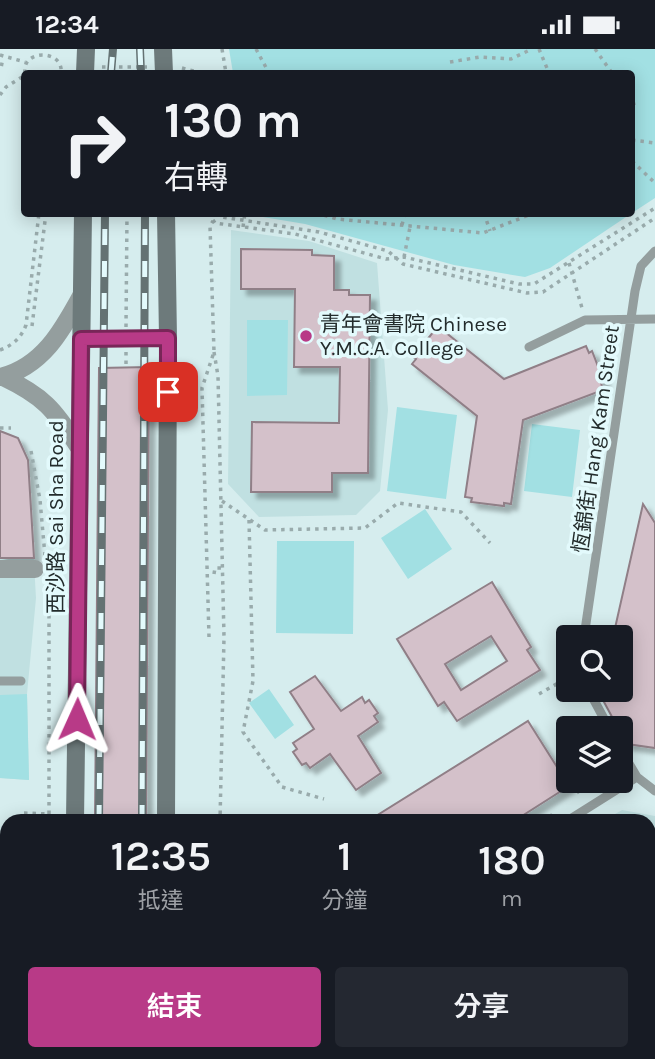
<!DOCTYPE html>
<html lang="zh-TW">
<meta charset="utf-8">
<style>
body{margin:0;font-family:Karla,"Noto Sans TC",sans-serif;background:#242831;color:#f1f3f6;height:100vh;display:flex;flex-direction:column;font-size:26px;white-space:nowrap}
*{box-sizing:border-box;margin:0}
p{font-size:23px;color:#9ea1a6}
.icon{flex:none;width:38px;height:38px;fill:none;stroke:currentColor;stroke-width:2;stroke-linecap:round;stroke-linejoin:round}
.map{position:relative;flex:1;overflow:hidden}
.panel{position:absolute;left:0px;top:765px;width:656px;height:247px;display:flex;flex-direction:column;background:#171b24;border-radius:21px 21px 0 0;box-shadow:0 4px 18px #0003}
.panel>*{flex:none}
.guide{position:absolute;left:21px;top:21px;width:614px;height:147px;border-radius:7px;box-shadow:0 4px 18px #0003;background:#171b24;color:#f1f3f6;overflow:hidden}
.buttons{position:absolute;left:556px;top:576px;display:grid;gap:14px}
.buttons a{display:grid;place-items:center;width:77px;height:77px;border-radius:7px;background:#171b24;box-shadow:0 4px 18px #0003;font-size:35px}
.pin{position:absolute;display:grid;place-items:center;width:60px;height:60px;color:#fff;margin:-30px;border-radius:14px;box-shadow:0 4px 10px #0006}
.me{position:absolute;width:77px;margin:-38px;rotate:1deg;stroke-linejoin:round;filter:drop-shadow(0 0 5px #0008)}
.turn{display:flex;align-items:center;gap:24px;height:147px;padding:0 28px;font-size:32px}
.turn .icon{width:91px;height:91px;stroke-width:2.5}
.turn b{display:block;font-size:49px;line-height:60px}
.eta{display:flex;justify-content:space-evenly;align-items:center;height:119px;text-align:center}
.eta b{font-size:42px;font-weight:600;line-height:49px}
.cta{display:flex;gap:14px;margin-top:auto;padding:14px 28px}
.cta a{flex:1;height:80px;border-radius:7px;background:#b83a87;color:#fff;font-size:28px;font-weight:600;line-height:80px;text-align:center}
.cta a+a{background:#242831;color:#f1f3f6}
.status{display:flex;justify-content:space-between;align-items:center;height:49px;padding:0 35px;background:#171b24;direction:ltr}
.status svg{height:19px;fill:currentColor}
.map>svg:first-child{display:block}
.built{fill:#c0e0e1}
.green{fill:#a2e0e3}
.building{fill:#d4c1ca;stroke:#907f87;stroke-width:2;fill-rule:evenodd;filter:url(#shadow)}
.lines{fill:none;stroke-linecap:round;stroke-linejoin:round}
.path{stroke:#99abac;stroke-width:3.5;stroke-dasharray:3.5 5;stroke-linecap:butt}
.lane{stroke:#949e9e;stroke-width:9}
.street{stroke:#949e9e;stroke-width:18}
.secondary{stroke:#6d7a7b;stroke-width:18}
.rail-casing{stroke:#647273;stroke-width:8}
.rail{stroke:#e3fafc;stroke-width:5;stroke-dasharray:16;stroke-linecap:butt}
.secondary-bridge{stroke:#6d7a7b;stroke-width:18}
.route-casing{stroke:#782658;stroke-width:18}
.route{stroke:#b83a87;stroke-width:12}
.poi-dot{fill:#b83a87;stroke:#e3fafc;stroke-width:2.5}
.labels{text-anchor:middle;stroke-width:7;stroke-linejoin:round;paint-order:stroke}
.poi-label{font-size:21px;fill:#232c2c;stroke:#e3fafc;text-anchor:start}
.street-label{font-size:21px;fill:#232c2c;stroke:#e3fafc}
</style>
<div class="status"><b>12:34</b><svg viewBox="0 0 49 12"><path d="M0 12V9h3v3zM5 12V6h3v6zM10 12V3h3v9zM15 12V0h3v12zM26 1h20v11H26zM47 4h2v5h-2z"/></svg></div>
<div class="map">
<svg width="655" height="1010" viewBox="0 0 655 1010">
<defs>
<filter id="shadow"><feDropShadow dx="6" dy="6" stdDeviation="2" flood-color="#0004"/></filter>
</defs>
<rect width="100%" height="100%" fill="#d6edee"/>
<path class="built" d="M231,181L309,192L377,214L388,361L380,442L356,466L259,468L228,435Z
M0,382L18,389L28,411L36,549L27,645L29,731L0,729Z
M622,761L655,767V1010L641,1007L639,1005L649,1004V772H603Z"/>
<path class="green" d="M229,0H655V149L632,164V24H233Z
M239,164H632L550,219L525,228L454,216L305,175Z
M247,271H288L287,346L247,347Z
M397,358L457,366L446,450L387,442Z
M532,375L580,381L572,448L524,442Z
M425,460L452,500L408,530L381,489Z
M277,492H354L353,585L276,584Z
M269,640L294,676L275,690L249,654Z
M27,645L29,731L0,729V646Z
M512,1005L537,1010H221L220,1005Z"/>
<path class="building" d="M241,200L312,201V206L334,207V241H349V246H370L368,424H332V443H251L252,373L339,374L340,318H294L295,240H241Z
M440,279L504,330L586,297L589,304L592,302L604,333L601,334L603,341L523,371L511,455L504,454V457L471,453L472,449L465,448L477,367L412,315L416,310L413,308L434,282L436,284Z
M149,318L146,772H95L99,319Z
M0,382L18,389L28,411L34,509H0Z
M643,455L655,474V699L627,695L621,684V679H618L597,640H621V588H613Z
M492,533L531,598L527,601L540,621L457,672L444,653L438,657L397,590ZM491,587L507,612L461,641L445,615Z
M315,627L341,662L362,648L365,654L369,651L378,664L374,667L378,673L358,687L381,724L356,741L330,705L310,719L306,714L302,716L293,703L297,700L293,694L314,680L290,643Z
M528,672L569,737L514,772H368Z"/>
<g class="lines">
<path class="path" d="M222,0L226,24
M256,0L269,24
M539,0L549,24
M595,0L612,24
M0,6L25,13
M450,13L480,8L511,10L532,0
M0,15L5,16
M102,18H147
M182,19L201,24
M25,24C21,0 64,0 61,24
M0,46L6,38L22,28
M632,55L636,54
M632,91L655,94
M632,112L655,134
M208,164L215,174L295,185L386,210L404,208L519,235H534L655,159
M216,164L222,168L319,183L388,202L403,215L527,244L543,243L655,169
M316,164L337,170L483,184L534,164
M484,164L490,182
M402,176L405,164
M243,178L245,164
M404,208L410,178
M569,214L582,259
M32,277L46,164
M126,278L127,164
M0,301C13,296 21,289 26,276L39,164
M126,303V315
M214,303L218,327L224,588L220,772
M0,379H11
M31,402L40,451L45,507
M222,452L265,481L365,479L398,454L461,463L490,494
M249,471L253,632L243,683L282,738L324,750
M214,525L215,519H223
M47,532L49,556V772
M209,588L202,339L214,303L210,177L213,172
M539,645L569,628
M573,734L581,747
M24,764L49,765
M349,767L352,772
M542,772L555,764
M213,1004L214,1010
M275,1004L282,1010
M621,1004L623,1010
M27,1010L28,1004
M253,1010L258,1004"/>
<path class="lane" d="M81,290L168,289
M529,298L585,271L655,270
M584,588L635,242L641,217L655,202
M0,632H21
M588,640L609,679
M621,701L637,728L655,742
M567,772L637,728"/>
<path class="street" d="M0,328C42,318 62,282 81,247
M3,328C43,347 54,360 78,397
M0,520H35"/>
<path class="secondary" d="M75,772L83,164
M166,772L168,289L166,164
M72,1010V1004
M164,1010V1004"/>
<defs>
<path id="rail" d="M140,0L141,24
M111,24L113,0
M99,772L105,164
M142,772L145,164
M98,1004V1010
M140,1010V1004"/>
</defs>
<use href="#rail" class="rail-casing"/>
<use href="#rail" class="rail"/>
<path class="secondary-bridge" d="M163,0L164,24
M85,24L86,0"/>
</g>
<g class="lines">
<defs>
<path id="route" d="M77,670L81,290L168,289V343"/>
</defs>
<use href="#route" class="route-casing"/>
<use href="#route" class="route"/>
</g>
<circle class="poi-dot" cx="306" cy="287" r="7"/>
<g class="labels">
<g class="poi-label">
<text x="320" y="282">青年會書院 Chinese<tspan x="320" dy="24">Y.M.C.A. College</tspan></text>
</g>
<g class="street-label">
<text transform="translate(596 390) rotate(-82)" y="7">恆錦街 Hang Kam Street</text>
<text transform="translate(56 468) rotate(-90)" y="7">西沙路 Sai Sha Road</text>
</g>
</g>
</svg>
<div class="buttons">
<a><svg class="icon" aria-label="search" viewBox="0 0 24 24"><circle cx="10" cy="10" r="6"/><path d="M15 15l6 6"/></svg></a>
<a><svg class="icon" aria-label="layers" viewBox="0 0 24 24"><path d="M12 4l9 5-9 5-9-5zM3 14l9 5 9-5"/></svg></a>
</div>
<div class="pin" style="left:168px;top:343px;background:#d93025"><svg class="icon" aria-label="arrive" viewBox="0 0 24 24"><path d="M6 21V4h12l-3 4 3 4H6"/></svg></div>
<svg class="me" style="left:77px;top:670px" viewBox="-20 -20 40 40"><path d="M0-17L14 15 0 8-14 15z" fill="#b83a87" stroke="#fff" stroke-width="4"/></svg>
<div class="guide">
<div class="turn"><svg class="icon" aria-label="right" viewBox="0 0 24 24"><path d="M7 20v-9h11M14 6l5 5-5 5"/></svg><div><b>130 m</b>右轉</div></div>
</div>
<section class="panel">
<div class="eta">
<div><b>12:35</b><p>抵達</p></div>
<div><b>1</b><p>分鐘</p></div>
<div><b>180</b><p>m</p></div>
</div>
<div class="cta"><a>結束</a><a>分享</a></div>
</section>
</div>
